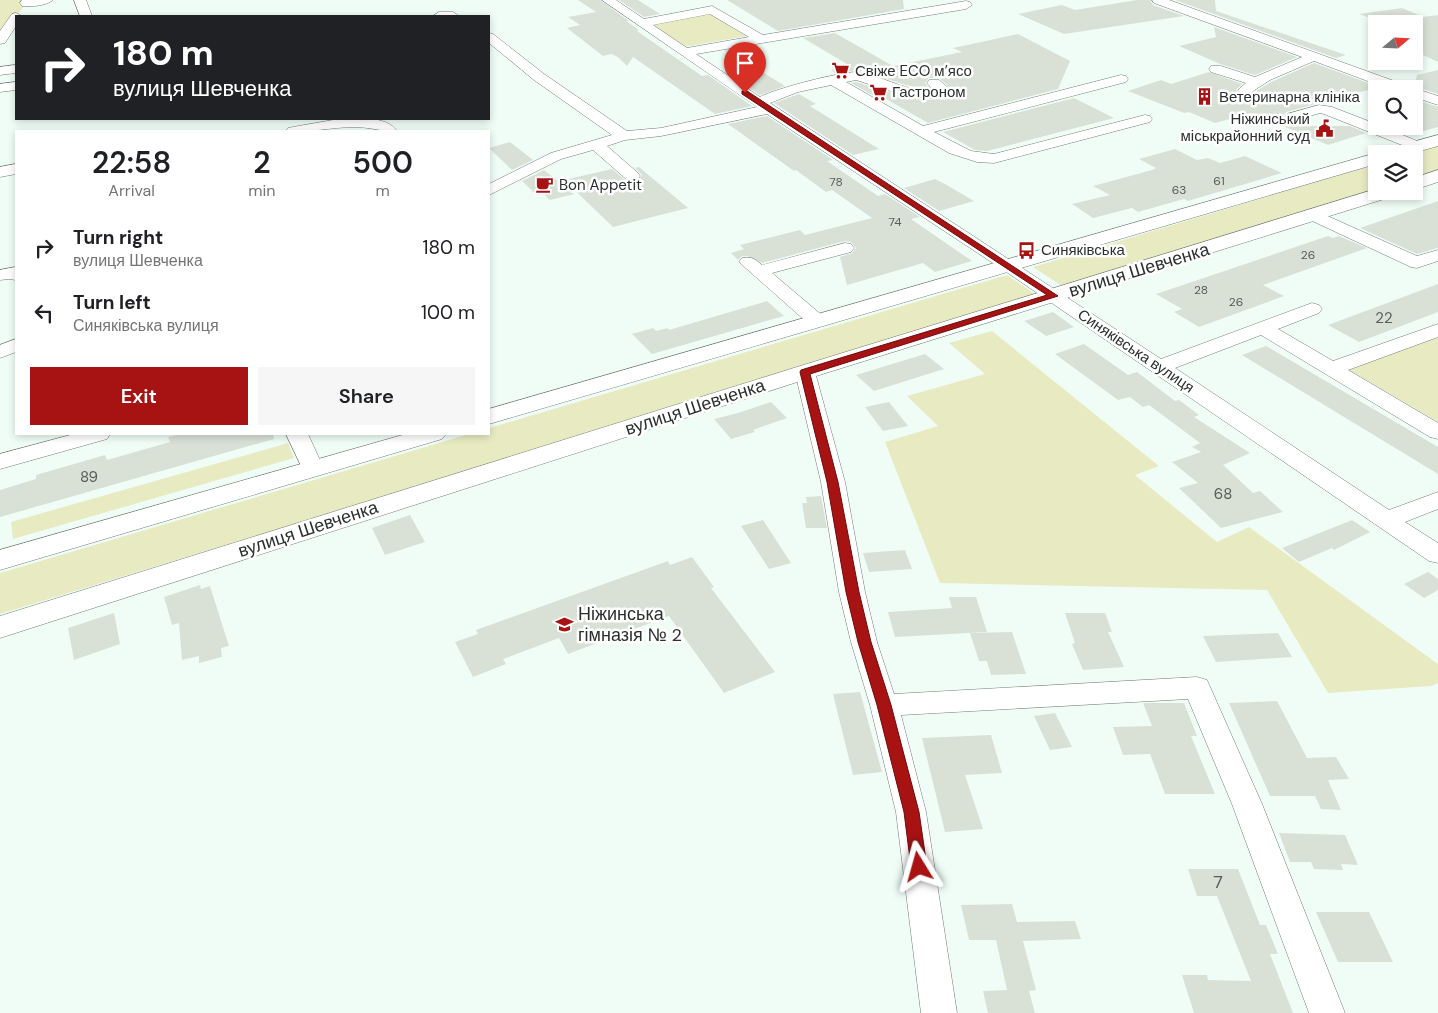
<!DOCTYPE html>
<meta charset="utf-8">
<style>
body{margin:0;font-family:"DM Sans",sans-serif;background:#f6f6f6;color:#202124;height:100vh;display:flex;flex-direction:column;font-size:19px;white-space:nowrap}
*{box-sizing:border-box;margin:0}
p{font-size:16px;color:#757577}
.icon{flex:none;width:28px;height:28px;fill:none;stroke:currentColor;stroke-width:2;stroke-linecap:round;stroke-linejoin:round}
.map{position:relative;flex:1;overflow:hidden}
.panel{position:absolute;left:15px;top:130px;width:475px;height:305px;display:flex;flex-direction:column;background:#fff;border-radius:0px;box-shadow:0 2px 8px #0003}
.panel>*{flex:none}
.banner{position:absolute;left:15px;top:15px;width:475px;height:105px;border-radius:0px;box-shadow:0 2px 8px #0003;background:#202124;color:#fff;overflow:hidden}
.needle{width:32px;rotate:71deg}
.fabs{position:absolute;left:1368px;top:15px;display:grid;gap:10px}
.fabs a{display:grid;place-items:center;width:55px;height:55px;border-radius:0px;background:#fff;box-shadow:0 2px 8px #0003;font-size:25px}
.pin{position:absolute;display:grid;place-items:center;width:42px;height:42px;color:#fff;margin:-51px -21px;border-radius:50% 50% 50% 0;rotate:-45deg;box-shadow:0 0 5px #0007}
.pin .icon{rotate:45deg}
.me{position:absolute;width:55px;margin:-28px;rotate:352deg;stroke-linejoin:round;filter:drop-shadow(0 0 4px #0008)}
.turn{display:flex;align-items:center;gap:18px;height:105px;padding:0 15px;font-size:22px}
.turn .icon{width:65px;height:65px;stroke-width:2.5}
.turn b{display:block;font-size:35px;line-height:42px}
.eta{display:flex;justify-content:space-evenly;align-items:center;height:85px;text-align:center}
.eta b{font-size:30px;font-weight:600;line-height:35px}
.button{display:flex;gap:10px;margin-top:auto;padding:10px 15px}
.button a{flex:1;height:58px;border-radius:0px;background:#a71213;color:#fff;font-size:20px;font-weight:600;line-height:58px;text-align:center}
.button a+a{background:#f6f6f6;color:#202124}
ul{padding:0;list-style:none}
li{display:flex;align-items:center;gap:15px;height:65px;padding:0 15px}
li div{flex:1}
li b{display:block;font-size:19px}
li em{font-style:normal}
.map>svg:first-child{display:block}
.green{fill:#e8ebc2}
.building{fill:#d9e1d7}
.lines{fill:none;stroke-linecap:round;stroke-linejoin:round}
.minor-casing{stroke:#6f7b75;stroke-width:1}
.major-casing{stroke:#6f7b75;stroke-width:1}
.minor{fill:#fff;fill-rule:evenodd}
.major{fill:#fff;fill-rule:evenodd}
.route{fill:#a71213;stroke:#6d0c0c}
.labels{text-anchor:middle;stroke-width:5;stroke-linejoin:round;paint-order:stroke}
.far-number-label{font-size:12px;fill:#565c58}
.far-poi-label{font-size:15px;fill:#2b302e;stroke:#fff;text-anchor:start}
.number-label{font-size:15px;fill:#565c58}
.far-street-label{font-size:15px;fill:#2b302e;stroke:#fff}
.street-label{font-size:18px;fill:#2b302e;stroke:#fff}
.poi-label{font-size:18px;fill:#2b302e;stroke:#fff;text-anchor:start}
.near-number-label{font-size:18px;fill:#565c58}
</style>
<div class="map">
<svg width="1438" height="1013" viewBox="0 0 1438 1013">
<rect width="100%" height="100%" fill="#f0fdf7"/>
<path class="green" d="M0,0H28L0,40Z
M710,14L746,36L684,47L651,24Z
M1438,145V172L1414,180V154H1410Z
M1376,164V191L1065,288L1033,267Z
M1007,275L1038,296L0,614V573L469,434H489V428Z
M992,331L1159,466L1135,475L1217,542L1249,527L1438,664V683L1431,686L1328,693L1267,590L940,583L885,442L938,426L907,396L985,374L949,343Z
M1438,334V422L1349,370Z
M288,443L294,458L13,539L11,522Z"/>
<path class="building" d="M578,0H600L629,21H626L639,30L637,31L702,76L708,75L752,106L715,114L633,57L627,66L619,58L612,54L603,56L567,28L580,25L568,17L596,12Z
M619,0H638L660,14L644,17Z
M727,0H903L904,9L778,31Z
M1137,0H1150L1153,5L1184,16L1064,34L1018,14L1062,5L1075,10Z
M1175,0H1215L1216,11L1346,55L1336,58Z
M1402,8L1423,17L1438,15V62L1414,51V24H1385L1359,14Z
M1214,27L1297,57L1255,75L1220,64L1179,46L1216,37Z
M835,33L893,66L962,52L953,48L1018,34L1070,61L1058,89L928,123L879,95L874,96L851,83L856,82L903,96L929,100L940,98L948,94L947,85L939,78H929L925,83L929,88L924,89L906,85L858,70L835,73L831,70L852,67L803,38Z
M1314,63L1379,87L1286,112L1284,115L1268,120L1252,113L1215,123L1189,112L1184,113L1128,91L1161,80L1171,84L1209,72L1242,84L1236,90L1238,94L1250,95L1271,82Z
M751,66L759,70L785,86L760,95L725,72Z
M1438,70V94L1414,86L1417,75Z
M799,94L816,104L810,106L879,149L853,155L774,103Z
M1074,98L1114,118L987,151L975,150L943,132Z
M1414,99L1438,107V127L1424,131L1414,126Z
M767,116L833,160L827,161L878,196L885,194L920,217L911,219L972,261L935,272L923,263L847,285L840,257L852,253L856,248L851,242L845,241L762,263L748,256H742L738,260L731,253L744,249L740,245L800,230L805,235L872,218L832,190L826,192L796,170L794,171L728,124Z
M1283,126H1350L1366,133L1328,145Z
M510,142L533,160L512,170L489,148Z
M1175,149L1197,160L1208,158L1220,163L1245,156L1282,173L1188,201L1184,199L1138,212L1132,208L1093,218L1072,204L1110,195L1093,186L1152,170L1156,168L1139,159Z
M639,167L688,208L613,227L564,180L612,169L625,180L638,181L642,175L635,168Z
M544,170L574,194L550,200L543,193L537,195L522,181Z
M935,179L945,184L974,201L939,211L904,188Z
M1438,201V248L1417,254L1360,228Z
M1328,236L1333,238L1339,236L1367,248L1263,285L1284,296L1199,327L1174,312L1182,309L1156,294Z
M1438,284V312L1359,342L1328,325Z
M767,301L784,316L652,354L632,334L653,328L656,331L668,328L669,330Z
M1053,312L1074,327L1046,336L1024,321Z
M1084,344L1128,375L1137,372L1175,401L1179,400L1199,415L1194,417L1250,453L1223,465L1253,493L1260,491L1283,512L1221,528L1179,488L1198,483L1172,462L1201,452L1192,447L1200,443L1149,405L1143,407L1130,397L1118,400L1055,354Z
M1266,346L1438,447V474L1242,355Z
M925,354L944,369L874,391L856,375Z
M771,402L787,418L753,430L755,432L731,439L714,419L738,413Z
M889,402L908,426L883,431L865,407Z
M181,434H273L274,439L0,517V490L36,479V475L105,455L107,460L170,442L168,437Z
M821,496L827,528H806L802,503H807L806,497Z
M410,515L425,542L385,555L372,528Z
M763,520L791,563L769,569L741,526Z
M1352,520L1370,532L1334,550L1332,548L1299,562L1282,548Z
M905,550L912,569L869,572L863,553Z
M692,557L714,587L711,588L775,672L724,693L669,616L568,654L559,638L503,659L506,664L473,677L455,642L478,634L476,630L668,561L670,565Z
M1428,572L1438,579V590L1424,598L1404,584Z
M200,585L201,589L210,586L229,646L221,648L222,657L199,663V656L182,660L179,623L172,625L164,597Z
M949,597H976L987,632L895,637L888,612L952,608Z
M114,613L120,644L74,660L68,628Z
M1065,613H1105L1112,632H1108L1124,667L1083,670L1072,644L1075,643Z
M1012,632L1026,674L991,675L987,661H979L970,633Z
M1278,633L1292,657L1216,662L1203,636Z
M860,692L882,772L853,775L833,694Z
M1277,701L1307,758L1336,757L1349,779L1328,780L1341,810L1321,809L1315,796H1270L1229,703Z
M1143,703H1184L1197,736H1191L1215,794H1165L1150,754L1123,755L1113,727L1152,726Z
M1055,713L1072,747L1050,750L1034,716Z
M991,735L1002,773L965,775L983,829L945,832L922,738Z
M1279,833L1345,835L1358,865L1341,864L1343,870L1314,869L1311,862H1290Z
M1188,869H1238L1260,925H1266L1278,954H1270L1293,1013H1194L1182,975H1207L1208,980L1251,981L1217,896H1197Z
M1012,904L1017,922L1075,921L1081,939L1023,941L1036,990L1029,991L1035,1013H988L983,991L1007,990L996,940H969L961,905Z
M1316,912H1369L1393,962H1338Z"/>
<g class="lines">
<defs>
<path id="minor" d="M22,0H53C46,6 30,7 22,6L20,3Z
M74,0H86L92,16H80Z
M602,0H616L644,19L712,6L763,35L966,1L970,2L972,5L966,9L696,54L760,97C774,89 843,71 858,72C881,75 910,94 933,90L927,83L929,80H939L946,86L947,92C933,109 874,85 856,80L846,82L923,126L1121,75L1126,76L1128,79L1126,82L934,132L971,151L994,154L1145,115L1150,116L1152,119L1150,122L994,163L977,162L949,153L831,85L798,92L770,103L1161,359L1312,303L1319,305L1322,309L1319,313L1278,329L1333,361L1438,324V337L1348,370L1438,423V439L1430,437L1261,335L1175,368L1389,510L1438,492V509L1405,522L1438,543V563L1429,561L1002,269L767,114L661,136L625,140L607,146L638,173L640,176L638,179H626L593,150L561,159L489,195V184L551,153L612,135L534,80L489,43V33L493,34L544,74L627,131L661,128L757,107ZM710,14L749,37L687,48L653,25Z
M1152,0H1169L1408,86L1410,89H1389L1314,61L1270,80L1250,93H1240L1238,90L1246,83L1211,72L1209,69L1211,66H1221L1255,77L1302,57L1154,3Z
M439,12H453L459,16H433Z
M16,13L22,16H16V26L5,43L0,44V31L12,14Z
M16,65V73L0,75V67Z
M16,82V90L0,92V84Z
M1414,88L1438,96V105L1414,97V89H1410Z
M1319,105L1332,107L1376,124V126H1381L1422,143L1425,146L1422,149H1412L1324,114L1320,113L1292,121L1287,120L1285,117L1287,114Z
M339,119C357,119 386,115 397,131C383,132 370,127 355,127C332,127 309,133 286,131L288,128L293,127Z
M16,164V174L0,177V167Z
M1314,210L1417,256L1438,250V261L1417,268L1411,267L1308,219L1306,215L1308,211Z
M845,243L851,244L854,248L851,252L772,273L824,317L827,321L824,325L817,327L810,325L739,262L742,258C751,256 755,259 762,265Z
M16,267V280L9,279L0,280V270Z
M16,339V352L0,358V345Z
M805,366L812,368L815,372L845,482L865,592L877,642L894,694L1197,677L1207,680L1262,804L1345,1013H1309L1232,804L1188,699L901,715L926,812L957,1013H921L896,812L870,705L851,642L839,592L821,482L795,372L798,368Z
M74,434H110L107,439L0,469V454Z
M286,434H308L324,469L321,474L313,476L305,474Z"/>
<path id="major" d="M1438,135V146L1410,154H1381L1384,150Z
M1376,153L1381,154H1376V164L489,424V409Z
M1438,170V182L1414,190V178Z
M1376,189V191H1399L1397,195L813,377L0,638V616L797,367Z
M406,434H446L442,439L0,570V550Z"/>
</defs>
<use href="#minor" class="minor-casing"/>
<use href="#major" class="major-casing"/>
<use href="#minor" class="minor"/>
<use href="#major" class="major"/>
</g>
<path class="route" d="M742,91H747L1058,296L810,374L838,482L859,592L871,642L891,705L919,812L927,867L924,872L919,874L913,872L911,867L904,812L877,705L858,642L846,592L827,482L800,372L801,370L1047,295L742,94Z"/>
<defs>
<symbol id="supermarket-bare" viewBox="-9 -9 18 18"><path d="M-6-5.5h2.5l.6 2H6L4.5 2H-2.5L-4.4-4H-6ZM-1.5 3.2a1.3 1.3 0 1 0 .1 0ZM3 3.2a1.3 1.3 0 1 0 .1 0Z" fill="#a71213" stroke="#fff" stroke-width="2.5" paint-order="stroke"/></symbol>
<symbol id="building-bare" viewBox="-9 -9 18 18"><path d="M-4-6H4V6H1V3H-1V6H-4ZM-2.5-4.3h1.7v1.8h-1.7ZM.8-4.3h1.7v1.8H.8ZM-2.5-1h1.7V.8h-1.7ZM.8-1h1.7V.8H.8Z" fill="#a71213" stroke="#fff" stroke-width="2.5" paint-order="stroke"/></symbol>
<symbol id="civic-bare" viewBox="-9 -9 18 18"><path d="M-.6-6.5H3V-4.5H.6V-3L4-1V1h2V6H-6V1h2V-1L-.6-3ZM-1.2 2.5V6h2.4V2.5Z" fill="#a71213" stroke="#fff" stroke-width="2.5" paint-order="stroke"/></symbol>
<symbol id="cafe-bare" viewBox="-9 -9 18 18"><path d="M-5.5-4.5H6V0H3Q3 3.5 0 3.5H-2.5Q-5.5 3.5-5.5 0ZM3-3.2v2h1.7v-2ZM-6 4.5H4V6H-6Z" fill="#a71213" stroke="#fff" stroke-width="2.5" paint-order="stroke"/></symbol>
<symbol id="bus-bare" viewBox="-9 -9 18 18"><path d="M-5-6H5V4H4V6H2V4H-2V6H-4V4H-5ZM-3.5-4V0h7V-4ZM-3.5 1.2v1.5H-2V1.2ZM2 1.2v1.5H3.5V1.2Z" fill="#a71213" stroke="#fff" stroke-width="2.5" paint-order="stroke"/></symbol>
<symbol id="school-bare" viewBox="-9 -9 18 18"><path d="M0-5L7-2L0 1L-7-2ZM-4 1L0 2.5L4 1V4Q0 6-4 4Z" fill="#a71213" stroke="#fff" stroke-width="2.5" paint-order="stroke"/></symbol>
</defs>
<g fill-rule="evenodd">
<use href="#supermarket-bare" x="828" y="58" width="25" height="25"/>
<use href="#supermarket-bare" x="866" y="80" width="25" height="25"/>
<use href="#building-bare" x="1192" y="84" width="25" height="25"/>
<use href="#civic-bare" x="1312" y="116" width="25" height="25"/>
<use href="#cafe-bare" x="532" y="172" width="25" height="25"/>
<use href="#bus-bare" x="1014" y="238" width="25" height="25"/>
<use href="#school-bare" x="552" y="612" width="25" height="25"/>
</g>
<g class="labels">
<g class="far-number-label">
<text x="1219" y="185">61</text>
<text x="836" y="186">78</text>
<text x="1179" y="194">63</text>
<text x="895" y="226">74</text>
<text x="1308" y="259">26</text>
<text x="1201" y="294">28</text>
<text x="1236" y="306">26</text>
</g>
<g class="far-poi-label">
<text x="855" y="76">Свіже ECO м’ясо</text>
<text x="892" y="97">Гастроном</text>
<text x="1219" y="102">Ветеринарна клініка</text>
<text x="1310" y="124" text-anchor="end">Ніжинський<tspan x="1310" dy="17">міськрайонний суд</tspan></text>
<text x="559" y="190">Bon Appetit</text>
<text x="1041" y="255">Синяківська</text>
</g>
<g class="number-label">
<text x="1384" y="323">22</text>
<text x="89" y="482">89</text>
<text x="1223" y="499">68</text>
</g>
<g class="far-street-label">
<text transform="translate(1136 351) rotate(34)" y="5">Синяківська вулиця</text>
</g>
<g class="street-label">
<text transform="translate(1139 270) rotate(-17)" y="6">вулиця Шевченка</text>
<text transform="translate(695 407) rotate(-18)" y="6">вулиця Шевченка</text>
<text transform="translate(308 529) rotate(-18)" y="6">вулиця Шевченка</text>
</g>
<g class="poi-label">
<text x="578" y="620">Ніжинська<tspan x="578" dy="21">гімназія № 2</tspan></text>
</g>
<g class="near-number-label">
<text x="1218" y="888">7</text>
</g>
</g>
</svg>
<div class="fabs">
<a><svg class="needle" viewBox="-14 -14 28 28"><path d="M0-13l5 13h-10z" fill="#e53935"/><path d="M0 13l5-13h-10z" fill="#757577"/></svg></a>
<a><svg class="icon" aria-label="search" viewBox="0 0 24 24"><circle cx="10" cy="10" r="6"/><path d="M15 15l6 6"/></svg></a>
<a><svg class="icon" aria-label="layers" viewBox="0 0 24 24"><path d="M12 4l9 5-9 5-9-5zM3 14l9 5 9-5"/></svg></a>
</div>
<div class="pin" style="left:745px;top:93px;background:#d93025"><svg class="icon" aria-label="arrive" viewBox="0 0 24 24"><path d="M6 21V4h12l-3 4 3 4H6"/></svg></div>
<svg class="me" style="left:919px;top:867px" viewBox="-20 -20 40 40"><path d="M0-17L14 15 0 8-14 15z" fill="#a71213" stroke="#fff" stroke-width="4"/></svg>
<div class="banner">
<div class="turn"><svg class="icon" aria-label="right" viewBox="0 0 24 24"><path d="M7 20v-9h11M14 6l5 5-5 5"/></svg><div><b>180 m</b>вулиця Шевченка</div></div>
</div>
<section class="panel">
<div class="eta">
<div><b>22:58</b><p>Arrival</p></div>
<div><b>2</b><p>min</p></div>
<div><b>500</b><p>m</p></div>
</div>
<ul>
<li><svg class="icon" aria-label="right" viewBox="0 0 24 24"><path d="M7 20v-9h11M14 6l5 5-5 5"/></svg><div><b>Turn right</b><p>вулиця Шевченка</p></div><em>180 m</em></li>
<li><svg class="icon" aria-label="left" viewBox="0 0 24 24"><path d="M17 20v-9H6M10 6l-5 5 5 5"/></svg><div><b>Turn left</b><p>Синяківська вулиця</p></div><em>100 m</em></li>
</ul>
<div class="button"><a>Exit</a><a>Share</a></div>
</section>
</div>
